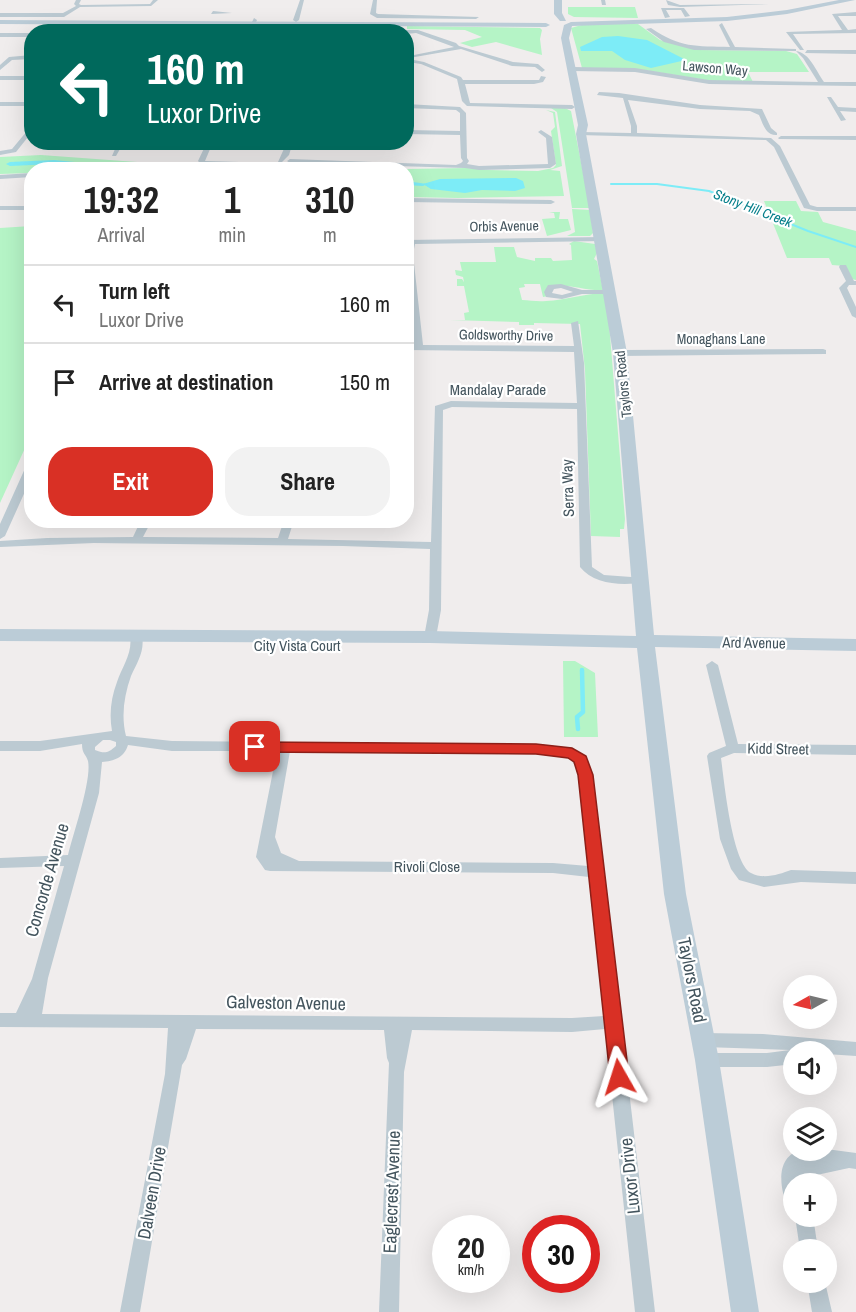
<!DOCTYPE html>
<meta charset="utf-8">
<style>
body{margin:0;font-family:"Archivo Narrow",sans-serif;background:#f2f2f2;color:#222;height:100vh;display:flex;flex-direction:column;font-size:22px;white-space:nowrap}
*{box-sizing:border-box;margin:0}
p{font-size:20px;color:#767676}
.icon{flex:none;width:33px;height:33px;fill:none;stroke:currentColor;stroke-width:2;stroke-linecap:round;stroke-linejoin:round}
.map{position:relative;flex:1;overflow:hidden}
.drawer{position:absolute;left:24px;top:162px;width:390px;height:366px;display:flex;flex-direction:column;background:#fff;border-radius:24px;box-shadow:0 6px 24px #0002}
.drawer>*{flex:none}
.guide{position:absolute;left:24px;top:24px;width:390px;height:126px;border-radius:24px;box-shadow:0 6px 24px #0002;background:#00695c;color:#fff;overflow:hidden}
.needle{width:39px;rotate:262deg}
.fabs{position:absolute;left:783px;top:975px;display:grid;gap:12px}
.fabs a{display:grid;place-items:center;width:54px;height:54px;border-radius:50%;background:#fff;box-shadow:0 6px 24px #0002;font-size:30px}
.speed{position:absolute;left:432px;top:1215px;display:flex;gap:12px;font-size:30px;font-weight:700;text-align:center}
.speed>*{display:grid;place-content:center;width:78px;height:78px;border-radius:50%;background:#fff;box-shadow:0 6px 24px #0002;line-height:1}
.speed small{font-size:15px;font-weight:400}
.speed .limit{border:9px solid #d22;background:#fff;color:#111}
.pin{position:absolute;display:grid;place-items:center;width:51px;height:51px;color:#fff;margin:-26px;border-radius:12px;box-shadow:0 3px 9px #0006}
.me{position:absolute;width:66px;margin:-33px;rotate:354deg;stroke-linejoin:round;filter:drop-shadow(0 0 4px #0008)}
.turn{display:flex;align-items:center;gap:21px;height:126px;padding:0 24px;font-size:27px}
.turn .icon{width:78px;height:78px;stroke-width:2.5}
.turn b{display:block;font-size:42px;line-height:51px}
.eta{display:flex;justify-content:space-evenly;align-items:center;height:102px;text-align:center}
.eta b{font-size:36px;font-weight:800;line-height:42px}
.cta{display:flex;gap:12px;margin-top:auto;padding:12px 24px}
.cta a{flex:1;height:69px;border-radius:24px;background:#d93025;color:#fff;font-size:24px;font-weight:800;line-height:69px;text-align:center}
.cta a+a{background:#f2f2f2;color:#222}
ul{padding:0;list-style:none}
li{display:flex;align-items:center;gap:18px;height:78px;padding:0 24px;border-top:2px solid #e0e0e0}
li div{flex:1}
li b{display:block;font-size:22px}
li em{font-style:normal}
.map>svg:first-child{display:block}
.green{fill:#b5f4c6}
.water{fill:#7decf7}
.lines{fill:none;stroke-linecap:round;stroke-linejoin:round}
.stream-far1{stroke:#7decf7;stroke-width:2}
.stream{stroke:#7decf7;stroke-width:4.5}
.canal{fill:#7decf7;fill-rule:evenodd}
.street{fill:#bccad2;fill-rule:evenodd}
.secondary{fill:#bbccd7;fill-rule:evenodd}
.route{fill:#d93025;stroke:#8d1f18;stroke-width:1.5}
.labels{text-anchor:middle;stroke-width:4.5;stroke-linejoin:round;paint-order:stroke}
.far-street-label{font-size:14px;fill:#43545d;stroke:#fff}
.far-water-label{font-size:14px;font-style:italic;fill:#047e8a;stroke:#fff}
.street-label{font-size:15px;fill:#43545d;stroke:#fff}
.near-street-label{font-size:18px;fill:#43545d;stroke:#fff}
</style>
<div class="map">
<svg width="856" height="1312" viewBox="0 0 856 1312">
<rect width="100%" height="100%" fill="#f0eded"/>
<path class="green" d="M568,7H635L638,18L574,17L568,14Z
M585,24H638L660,40L698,50L786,51L797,54L809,72H748L753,82L712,81L638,69L582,68L571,28Z
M407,26L540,28L542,30L540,39L542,55L496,42L472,47L460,43L482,37L465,30L407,29Z
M551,108H565L571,111L590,208H572L557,112Z
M546,110L555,112L562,166L550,170L560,171L564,196L458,198L407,197L406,170H294L299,166H312L407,169L467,168L489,170L538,171L553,168L556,165L551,131L555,127L553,113Z
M41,155L192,166H263L271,169L32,170L31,173L0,174V157Z
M764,201H796L801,211L818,212L823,222L856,231V280L852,279L845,266L832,265L829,258H787Z
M572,209L590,210L593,233L590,236H567L575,232Z
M549,212H560L559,219H568L571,230L547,236L542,219L555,218L554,213Z
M31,226V435L0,503V228Z
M574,241L595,244L597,253L594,259L597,261L603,290C584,291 564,282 549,287L548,296L543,297L540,284H524L525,287L519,288L522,300C530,300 537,302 546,301C566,300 583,294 604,293L609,323L625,519L624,529H620V537L591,536L585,370L580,324L534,323V325H519V322L450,320H465L464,313L469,312L464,286H457V279H462L464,282L463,277L456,275L455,270L462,271L460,262H496L494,247H514L517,257L535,261V258H551L553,261L572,260L571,245L569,244Z
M563,661H575L595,673L598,737H564Z"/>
<path class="water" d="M618,36L647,40L686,60L651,68L625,60L612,51H581L580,47L602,37Z
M516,178L523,181L525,188L515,191L482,190L465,193L431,189L423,184L440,179Z"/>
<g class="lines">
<path class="stream-far1" d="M611,184H657L709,191L808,231L856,247"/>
<path class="stream" d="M578,729L577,717L583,712L582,670"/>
<path class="canal" d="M54,160L137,168L140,170H108L54,164L10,166L6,164L10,162Z
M406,181L427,184L423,186L406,185Z"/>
<path class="street" d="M76,0H81L79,4L81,5L150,4L153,0H158L151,6L80,7L64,17H0V13H63L76,6L74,4Z
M300,0H304L299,20L296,22L293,20Z
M373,0H377L376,13L378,14L479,17L476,19L377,18L370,14Z
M601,0H605L606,5H602Z
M666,0L680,5L769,4L680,7L668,5Z
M661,8H684L690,16L685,17L681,10H666L670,17L665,18Z
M213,11L232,13L211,14Z
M856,12V16H838L848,30L856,29V33L793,34L804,50H800L786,32L842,30L832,14Z
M254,18L257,20L252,32H247Z
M722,23L735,47L796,49V51C810,53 816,71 824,82H856V86L709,84L635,72L572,71L569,69L572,67L635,68L709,80L818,82L803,58L796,51L694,50L664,42L646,29L651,28C680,48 696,46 730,47L719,25Z
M178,25L183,26L180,32H175Z
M406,30H418L456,43L459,46L513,62L538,64L545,70L542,72L535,67L512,66L461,49L409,58V56L454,47L416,33L406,34V32H404Z
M0,33H32V37H0Z
M807,50H856V54L805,53Z
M32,55V59L12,60L0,70V65L9,57Z
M409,59L424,62L461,77L463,80H539L541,76L546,77L543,82L534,84H465L470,103L572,105L575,107L572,109L467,106L462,101L457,79L421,64L407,62Z
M0,76H32V80H0Z
M599,92L619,93L700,105L762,109L771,128L777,133V135C766,136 763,124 759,115L750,111L700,109L628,100L637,126V133L771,138L780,146L810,205L817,207H856V211H817L804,208L774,147L766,140L579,135L578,134L581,132L631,133V126L623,98L597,95Z
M827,97H831L838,107L856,108V112L840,111L846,120L841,121Z
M0,102H32V106H0Z
M406,104L460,107L466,113L467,158L469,161L467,164L479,166L548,164L546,138L538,132L541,130L552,137L556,164L550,168L479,170L465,168L290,163L287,161L290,159L456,165L461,163L463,161L461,158L460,135L406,134V130L460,131V113L456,110L406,108Z
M32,125V132L16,152L0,155V151L12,149Z
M781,136H856V140L779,139L778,138Z
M118,142H124L116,156H112Z
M207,142H213L205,161L279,163L282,165L279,167L201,164L198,161Z
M287,142H293L289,155L282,162H278Z
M32,173V177L0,179V175Z
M406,198L551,200L555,202L551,204L406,202Z
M0,206H32V210H0Z
M601,237L605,239L604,241L415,244L413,254L423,345L574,346L571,323L578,321L584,363L592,567L604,575L645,578L647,580L645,582C624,586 594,585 580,567L577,409L452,407L443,410L441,610L436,637L430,641L424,637L429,610L430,549L343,546L94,543L0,547V541L47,538L133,537L141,520H152L143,537L278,538L284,520H294L288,539L431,542L435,406L451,401L577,403L574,352L406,350V344L414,345L406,267V240Z
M840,265H846L854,281H856V285H849L847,288L856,307V318L852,316L839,288L846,281L839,267Z
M561,284L582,290H610L614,292L610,294H582L562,299L546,297L544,292L548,285ZM561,288L573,292L562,295L552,293L554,289Z
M823,349L826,350V354L620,356L616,353L620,350Z
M32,461V476L5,536L0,539V524L27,464Z
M136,632L142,636C145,651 137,663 131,676C124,696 121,716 126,736L172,741L535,744L572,748L586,757L592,775L655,1312H635L605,1029L572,1032L412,1030L404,1072L399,1312H379L389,1063L387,1058L384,1030L196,1029L186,1059L182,1065L140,1312H120L165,1074L168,1028L0,1027V1013H16L32,979L64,866L0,868V858L68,855C73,834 92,780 88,761C86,754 82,754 82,744L40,751H0V741H40L112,731C109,714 111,698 117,682C122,667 133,653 130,636ZM103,740H110L116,742V746C108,753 105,754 95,750V747ZM128,745L172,751H277L256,857L265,870L270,871L553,873L589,877L604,1016L572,1018L42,1014L48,978L99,793L102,762C114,761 124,758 128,745ZM290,751L535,754C558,756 572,750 578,775L588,866L553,863L299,861L281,853L275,837Z
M712,661L718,665L738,744L856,745V755L734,753L721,758C724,780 732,863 751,873C764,880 780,874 791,870L856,872V884L801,882L764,887L739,880L731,869L720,839L707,756L709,753L726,746L706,665Z
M704,1033L763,1034L856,1042V1056L826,1054V1052L797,1051L799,1052H794V1064L767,1067H707L701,1065L699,1060L701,1055L707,1053H767L790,1050L704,1047L698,1045L696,1040L698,1035Z
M826,1149L856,1153V1169L849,1168L812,1176L811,1184H794V1209L788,1207C779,1188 775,1154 803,1150C811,1149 821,1152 826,1149Z
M795,1216H813L818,1250H800Z
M807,1282H825L832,1312H812Z"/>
<path class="secondary" d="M554,0H562V13L566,21H560L554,14Z
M839,0H855L787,14L727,21L572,26L569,38L588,125L586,134L627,353L654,635L856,639V651L655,647L686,894L719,1060L759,1312H731L695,1060L664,894L637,648L430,643L0,641V629L430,631L636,636L613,353L576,134L578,125L561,38L564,25L571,22L727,17L787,10Z
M0,20L546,23L550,25L546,27L0,24Z"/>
</g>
<path class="route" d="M255,742L536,744L572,748L586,756L593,775L629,1077L626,1083L619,1085L613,1083L610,1077L578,775L574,762L568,758L536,754L255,752L248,747Z"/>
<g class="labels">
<g class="far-street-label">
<text transform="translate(715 68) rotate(5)" y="5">Lawson Way</text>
<text transform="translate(504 226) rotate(-1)" y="5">Orbis Avenue</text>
<text transform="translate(506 335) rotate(1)" y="5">Goldsworthy Drive</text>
<text x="721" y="344">Monaghans Lane</text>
<text transform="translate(623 384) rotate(-96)" y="5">Taylors Road</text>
</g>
<g class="far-water-label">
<text transform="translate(753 208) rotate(21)" y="5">Stony Hill Creek</text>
</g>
<g class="street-label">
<text x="498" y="395">Mandalay Parade</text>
<text transform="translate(568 488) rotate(-92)" y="5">Serra Way</text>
<text transform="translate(754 643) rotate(1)" y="5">Ard Avenue</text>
<text x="297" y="651">City Vista Court</text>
<text transform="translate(778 749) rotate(1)" y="5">Kidd Street</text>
<text x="427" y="872">Rivoli Close</text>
</g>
<g class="near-street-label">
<text transform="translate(47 880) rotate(-74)" y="6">Concorde Avenue</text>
<text transform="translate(692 980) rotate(79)" y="6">Taylors Road</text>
<text transform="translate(286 1003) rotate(1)" y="6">Galveston Avenue</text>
<text transform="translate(630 1176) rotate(-96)" y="6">Luxor Drive</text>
<text transform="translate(392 1192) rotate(-88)" y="6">Eaglecrest Avenue</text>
<text transform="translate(152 1193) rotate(-80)" y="6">Dalveen Drive</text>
</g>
</g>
</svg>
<div class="fabs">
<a><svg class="needle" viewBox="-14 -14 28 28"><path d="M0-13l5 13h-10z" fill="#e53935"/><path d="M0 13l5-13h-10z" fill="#767676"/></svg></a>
<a><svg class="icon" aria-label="sound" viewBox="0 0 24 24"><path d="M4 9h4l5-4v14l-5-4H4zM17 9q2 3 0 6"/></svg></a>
<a><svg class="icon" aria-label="layers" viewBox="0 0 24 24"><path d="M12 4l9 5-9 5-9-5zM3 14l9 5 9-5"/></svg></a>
<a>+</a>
<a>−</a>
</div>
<div class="speed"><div>20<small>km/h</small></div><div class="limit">30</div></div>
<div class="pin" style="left:255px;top:747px;background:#d93025"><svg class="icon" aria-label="arrive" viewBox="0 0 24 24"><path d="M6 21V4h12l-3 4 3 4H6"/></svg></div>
<svg class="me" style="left:619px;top:1077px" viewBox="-20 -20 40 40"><path d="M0-17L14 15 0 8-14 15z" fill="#d93025" stroke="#fff" stroke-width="4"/></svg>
<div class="guide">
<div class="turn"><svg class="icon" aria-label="left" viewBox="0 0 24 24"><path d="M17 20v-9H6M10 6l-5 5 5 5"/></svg><div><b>160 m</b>Luxor Drive</div></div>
</div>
<section class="drawer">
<div class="eta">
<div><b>19:32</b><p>Arrival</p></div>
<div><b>1</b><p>min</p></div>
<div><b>310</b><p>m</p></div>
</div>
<ul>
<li><svg class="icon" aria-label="left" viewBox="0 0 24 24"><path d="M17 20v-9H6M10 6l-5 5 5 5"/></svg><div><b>Turn left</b><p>Luxor Drive</p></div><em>160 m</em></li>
<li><svg class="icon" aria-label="arrive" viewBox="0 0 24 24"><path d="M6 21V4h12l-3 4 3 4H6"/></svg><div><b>Arrive at destination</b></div><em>150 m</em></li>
</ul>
<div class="cta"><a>Exit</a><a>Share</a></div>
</section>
</div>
